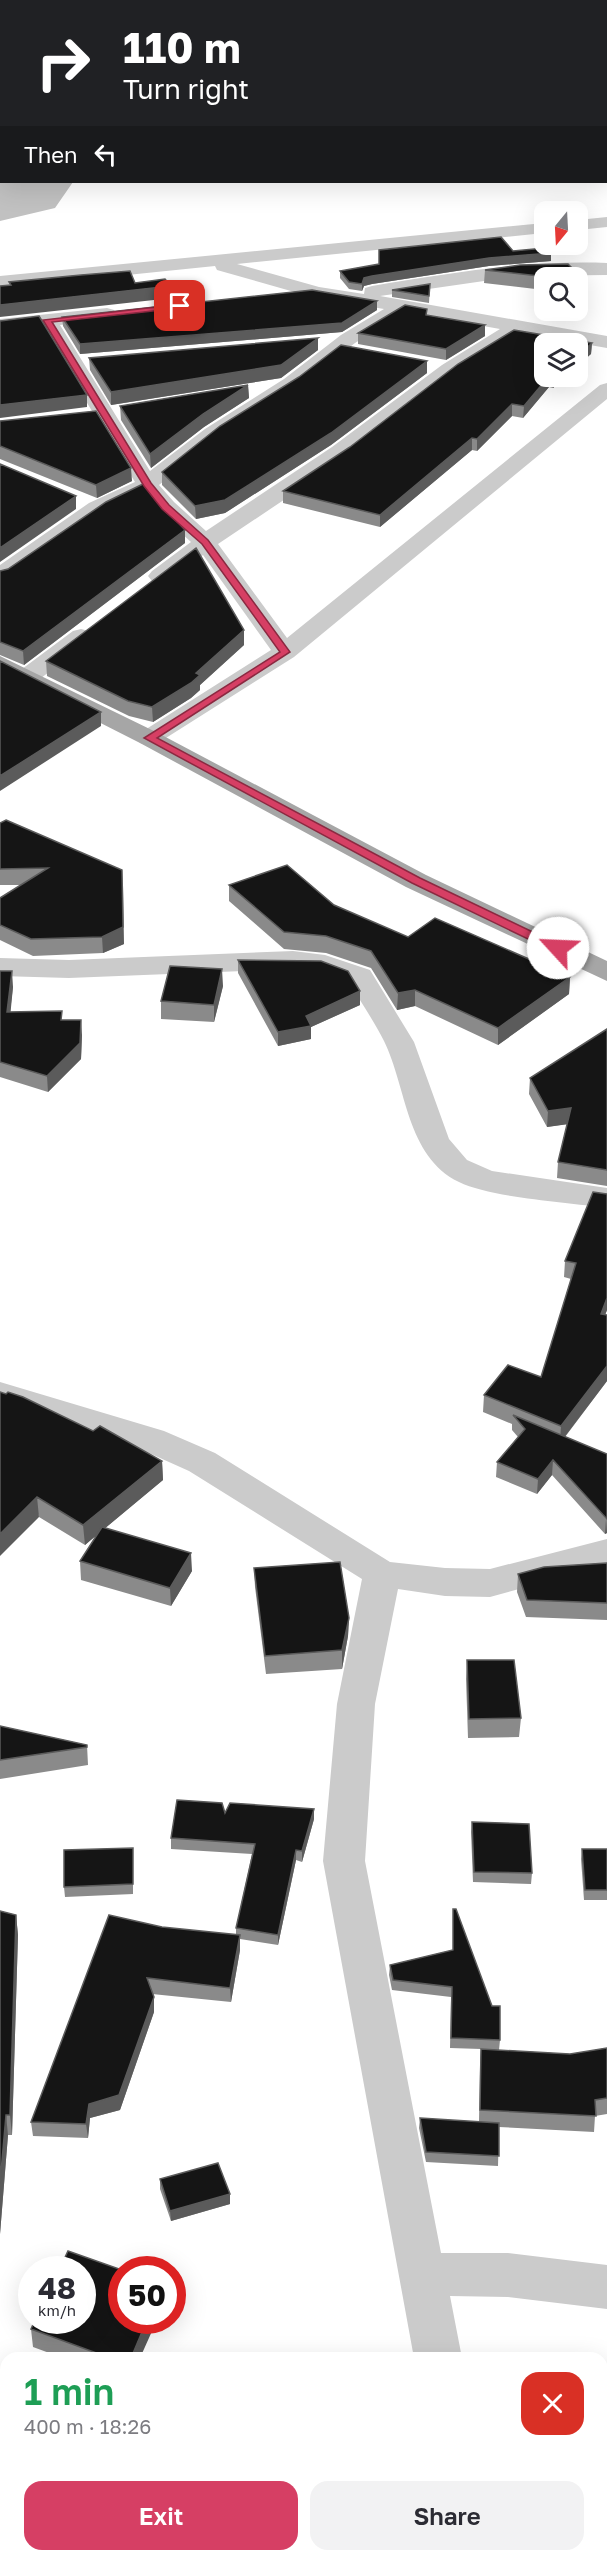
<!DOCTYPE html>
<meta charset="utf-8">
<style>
body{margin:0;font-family:"Golos Text",sans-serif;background:#f2f2f3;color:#2b2b33;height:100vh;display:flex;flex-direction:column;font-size:22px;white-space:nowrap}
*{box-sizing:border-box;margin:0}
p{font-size:20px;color:#7c7c81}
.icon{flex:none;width:33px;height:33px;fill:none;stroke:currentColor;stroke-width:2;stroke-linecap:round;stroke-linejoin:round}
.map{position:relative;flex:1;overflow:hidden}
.panel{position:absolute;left:0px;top:2352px;width:608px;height:210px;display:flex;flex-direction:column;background:#fff;border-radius:18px 18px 0 0;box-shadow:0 6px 24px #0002}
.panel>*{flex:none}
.top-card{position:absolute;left:0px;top:0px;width:608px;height:183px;box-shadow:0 6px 24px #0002;background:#202124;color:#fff;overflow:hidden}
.needle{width:39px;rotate:198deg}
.tools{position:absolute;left:534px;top:201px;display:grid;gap:12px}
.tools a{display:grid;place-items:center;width:54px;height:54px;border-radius:12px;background:#fff;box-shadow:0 6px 24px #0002;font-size:30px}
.speed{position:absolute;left:18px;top:2256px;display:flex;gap:12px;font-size:30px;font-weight:700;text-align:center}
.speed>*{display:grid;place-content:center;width:78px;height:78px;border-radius:50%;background:#fff;box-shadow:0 6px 24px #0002;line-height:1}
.speed small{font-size:15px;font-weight:400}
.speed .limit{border:9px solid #d22;background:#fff;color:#111}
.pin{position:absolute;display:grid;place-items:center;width:51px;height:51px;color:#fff;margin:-26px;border-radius:12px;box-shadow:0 3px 9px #0006}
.me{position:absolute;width:66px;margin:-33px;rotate:295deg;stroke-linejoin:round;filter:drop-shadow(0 0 4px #0008)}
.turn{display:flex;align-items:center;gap:21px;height:126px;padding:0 24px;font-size:27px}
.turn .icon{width:78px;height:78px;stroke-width:2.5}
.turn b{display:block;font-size:42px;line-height:51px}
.then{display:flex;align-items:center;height:57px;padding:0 24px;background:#0003;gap:12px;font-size:22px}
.round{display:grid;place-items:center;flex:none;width:63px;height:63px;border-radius:18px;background:#f2f2f3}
.summary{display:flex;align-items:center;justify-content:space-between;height:102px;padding:0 24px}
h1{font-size:36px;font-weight:600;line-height:45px;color:#1e9e55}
.button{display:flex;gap:12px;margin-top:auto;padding:12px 24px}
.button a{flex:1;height:69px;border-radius:18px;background:#d63f64;color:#fff;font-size:24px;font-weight:600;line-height:69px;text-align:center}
.button a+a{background:#f2f2f3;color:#2b2b33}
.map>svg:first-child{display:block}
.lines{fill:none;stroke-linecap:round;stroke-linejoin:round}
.runway{fill:#c1c1c1;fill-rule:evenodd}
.minor{fill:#cbcbcb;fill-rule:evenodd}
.major{fill:#a6a6a6;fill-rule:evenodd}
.wall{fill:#8a8a8a}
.shaded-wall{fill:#5b5b5b}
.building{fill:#151515;stroke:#5b5b5b;stroke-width:1.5}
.route{fill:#d63f64;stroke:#8b2941;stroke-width:1.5}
</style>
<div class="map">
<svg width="607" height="2562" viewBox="0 0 607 2562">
<rect width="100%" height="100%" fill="#fff"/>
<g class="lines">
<path class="runway" d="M606,66H607V150H606Z
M0,131L2,182H73L55,208L0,221Z"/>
<path class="minor" d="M0,26H2V36H0Z
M607,217V227L578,230V220Z
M544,223V233L237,264L319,287L364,294L365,288L372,286C450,273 527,260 607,263V275L519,276L380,296L607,336V348L521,333L456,373L348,457L218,544L287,638L600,385L607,383V399L294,657L158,743L149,746L140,743L136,738L140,733L271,650L203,555L168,581H152L148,576L152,571L191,542L158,512L144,494L105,513L8,581L0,583V565L89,503L135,482L41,327L0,331V319L107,308L114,310L117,314L114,318L60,325L150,471L205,429L284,379L341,335L384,309L312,297L217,270L215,266L0,288V276ZM405,312L500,329L442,365L332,447L206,531L174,502L159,485L219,437L298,387L355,343Z
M81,629L89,631L93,636L89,641L36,682L27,684L18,682L15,677L18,672L73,631Z
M293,951L325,955L370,970L414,1042L449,1139L467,1160L492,1171L607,1188V1208C568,1202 491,1198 459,1182C406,1156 407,1088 384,1041C374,1021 360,1001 349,982L321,972L293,969L69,978L0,976V958L69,960Z
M0,1382L164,1431L215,1453L390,1562L445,1568L490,1569L607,1539V1565L490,1597L445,1596L398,1589L375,1704L365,1861L441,2253H508L607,2265V2309L508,2297L450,2296L462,2358H414L323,1861L337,1704L362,1579L189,1471L140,1449L0,1406Z
M429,2556H481V2562H429Z"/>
<path class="major" d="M0,656L158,733L426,875L607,961V981L406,887L140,743L0,672Z"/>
</g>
<path class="wall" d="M0,0H607V39H606V2H2V24H0Z
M513,251L551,261L489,266L372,284L364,286L362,291L349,289L340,278V271Z
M568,264L584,280V294L578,293V278H544V290L484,283L485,270L520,265Z
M430,284L429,303L392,297V290Z
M427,309V315L485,336L446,360L358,344V333Z
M377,310L342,332L80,354L63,326L62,317Z
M592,343L591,354L544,376H566L553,388L549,387L523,418L512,416L477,451L472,450L380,527L283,503V491Z
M318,350L281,378L111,405L90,370L89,358Z
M427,361V373L331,445L225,513L196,519L162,485V472Z
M248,385L249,398L204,427L151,468L121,420L120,406Z
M0,421L132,481L97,498L0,459Z
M185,543L24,665L0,655V571Z
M244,645L200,685V690L191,698L153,722L129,716L47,676L46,661Z
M0,823L124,944L103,953L33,956L0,940V898L21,885H0Z
M229,885L334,905L408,937L570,977L569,994L498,1045L415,1006L397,1010L371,968L326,953L284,949L229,901Z
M238,960L360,1005L311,1027V1039L278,1046L238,973Z
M0,971L13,987L10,1012L62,1020L82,1035L81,1059L48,1092L0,1077Z
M223,986L214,1022L161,1019V1001Z
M607,1029V1186L557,1178L558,1162L567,1124L547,1127L529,1094L530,1078Z
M607,1194V1310L605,1315H607V1381L565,1437L607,1454V1533L605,1534L552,1475L537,1494L496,1477L497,1462L518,1437L512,1430V1424L483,1412L484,1395L541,1377L571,1279L564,1277L565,1261Z
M0,1392L93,1431L162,1461L163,1480L105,1528L192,1571L171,1606L81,1580L80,1561L97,1534L85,1545L39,1517Z
M607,1563V1620L526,1617L517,1592L518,1574Z
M254,1568L349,1618L348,1636L342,1669L266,1674L255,1587Z
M467,1660L521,1718L519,1737L468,1738L466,1679Z
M0,1726L87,1745L88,1765L0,1779Z
M225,1813L314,1819L302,1862L296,1860L278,1945L240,1939V1950L231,2002L152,1994L154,2012L120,2110L90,2118L88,2138L33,2136L31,2122L162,1927L236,1935V1928L252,1854L171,1849V1838Z
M472,1822L532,1873L531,1884L473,1882L471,1832Z
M133,1848V1894L65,1897L64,1887Z
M582,1849H607V1900H584L581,1859Z
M0,1911L16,1915L18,1935L12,2135H8L0,2234Z
M452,1950L500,2040L499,2050L570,2054L607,2048V2114L595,2116L594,2132L499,2127L498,2166L426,2162L419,2128L420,2118L479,2122L480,2066L481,2049L450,2048L451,1997L392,1990L389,1975L390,1965Z
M160,2179L230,2204L171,2221L160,2189Z
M31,2329L140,2358H63L33,2347Z
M6,2431V2508L0,2479V2432Z"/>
<path class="shaded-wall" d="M551,253V261L489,266L372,284L364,286L362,291V284L364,278L372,276L489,258Z
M171,286L172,298L0,317V305Z
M377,301V310L342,332L80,354V344Z
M485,325V336L446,360V349Z
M318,338V350L281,378L111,405V392Z
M592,343L591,354L578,366V356Z
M427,361V373L331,445L225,513L196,519L195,506Z
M550,376L549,387L523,418L524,406Z
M554,376H566L553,388Z
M248,385L249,398L204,427L151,468L150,454L203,414Z
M87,395V407L0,418V405Z
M512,404V416L477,451V439Z
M472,438V450L380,527V515Z
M131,468L132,481L97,498L96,485Z
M76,496V509L0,562V548Z
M185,530V543L24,665L23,651Z
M244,630V645L200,685V690L191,698L153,722L152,707L196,673Z
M101,712V726L0,791V776Z
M123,886L124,944L103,953L102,937Z
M222,969L223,986L214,1022V1005Z
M12,971L13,987L9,1028L7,1012Z
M570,977L569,994L498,1045V1028Z
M415,990V1006L397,1010L398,993Z
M360,991V1005L311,1027V1039L278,1046V1032L306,1016Z
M81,1020L82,1035L81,1059L48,1092L47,1076Z
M571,1108L569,1124L547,1127L548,1111Z
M607,1298V1310L599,1331L601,1314Z
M607,1366V1381L560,1443L561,1426Z
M553,1460L552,1475L537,1494L538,1479Z
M162,1461L163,1480L85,1545L83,1525Z
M37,1497L39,1517L0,1556V1534Z
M606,1519L607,1533L605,1534Z
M191,1553L192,1571L171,1606L170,1588Z
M349,1618L348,1636L342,1669V1650Z
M314,1809V1819L302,1862V1851Z
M296,1850V1860L278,1945V1935Z
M16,1915L18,1935L12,2135L10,2115Z
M240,1935V1950L231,2002L230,1988Z
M154,1997V2012L120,2110L90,2118L88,2138L86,2124L89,2104Z
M6,2115L8,2135L0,2234V2184Z
M230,2194V2204L171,2221L170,2211Z
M147,2320H157L140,2358H131Z"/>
<path class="building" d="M0,0H607V30H606V2H2V15H0Z
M501,237L513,251L545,248L551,253L489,258L372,276L364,278L362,284L349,282L340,271L379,264V250Z
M568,264L584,280H578V278H557L485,270L520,265Z
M130,271L135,283L165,279L171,286L0,305V286L11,285L9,282L81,275Z
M430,284L429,296L392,290Z
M312,290L377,301L342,323L80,344L62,317Z
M405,305L427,309L426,315L485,325L446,349L358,333Z
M39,316L87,395L0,405V321Z
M514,330L592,343L578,356V344H544V376H549L524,406L512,404L477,439L472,438L380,515L283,491L350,447L458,364Z
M318,338L281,365L111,392L89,358Z
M341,345L427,361L331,433L225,500L195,506L162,472L220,426L299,377Z
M248,385L203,414L150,454L120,406Z
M96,411L131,468L96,485L0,446V421Z
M0,464L76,496L0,548Z
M143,484L185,530L23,651L0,642V571L8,569L106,502Z
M196,548L244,630L196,673L200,675L191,683L152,707L128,701L46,661Z
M0,661L101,712L0,776Z
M6,820L122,870L123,927L102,937L31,939L0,925V898L48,868L0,869V823Z
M287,865L334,905L408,937L435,918L570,977L498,1028L415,990L398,993L371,951L326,936L284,932L229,885Z
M238,960L321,961L348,971L360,991L306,1016L311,1026L278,1032Z
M170,966L222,969L214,1005L161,1001Z
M0,971H12L7,1012L62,1011L61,1020H81L80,1043L47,1076L0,1062Z
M607,1029V1170L558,1162L571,1108L548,1111L530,1078Z
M593,1192L607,1194V1298L601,1314L607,1315V1366L561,1426L484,1395L508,1365L541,1377L576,1263L565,1261Z
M0,1392L6,1394L8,1392L23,1397L93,1431L100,1426L162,1461L83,1525L37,1497L0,1534Z
M513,1415L607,1454V1519L553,1460L538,1479L497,1462L525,1429Z
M102,1527L191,1553L170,1588L80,1561Z
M340,1562L349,1618L342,1650L265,1656L254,1568Z
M607,1563V1603L527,1600L518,1574L544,1567Z
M467,1660H514L521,1718L469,1719Z
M0,1726L87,1745V1747L0,1760Z
M177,1800L222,1803L225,1813L230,1803L314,1809L302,1851L296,1850L278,1935L236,1928L255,1844L171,1838Z
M472,1822L529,1824L532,1873L474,1872Z
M133,1848V1884L64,1887V1850Z
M582,1849H607V1890H585Z
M453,1909H456L492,2006H500V2040L451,2038L452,1987L393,1980L390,1965L453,1950Z
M0,1911L16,1915L10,2115H6L0,2184Z
M109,1915L162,1927L240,1935L230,1988L147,1978L154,1997L119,2095L89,2104L86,2124L31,2122Z
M607,2048V2098L595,2100L596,2116L480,2110L481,2049L570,2054Z
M420,2118L499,2123V2156L426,2152Z
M218,2163L230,2194L170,2211L160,2179Z
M68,2251L122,2270V2320H147L131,2358H110L31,2329L35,2320H82V2270H59Z
M6,2431V2503L0,2473V2432Z
M14,2556H114L118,2562H16Z"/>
<path class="route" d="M183,304L180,308L52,322L151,483L169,505L208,540L290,652L157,738L420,878L562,946V951H553L412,883L144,738L280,652L202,544L162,509L144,486L43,320Z"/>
</svg>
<div class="tools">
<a><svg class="needle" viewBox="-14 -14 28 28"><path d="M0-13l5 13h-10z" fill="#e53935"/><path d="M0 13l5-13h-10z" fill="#7c7c81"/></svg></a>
<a><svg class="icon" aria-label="search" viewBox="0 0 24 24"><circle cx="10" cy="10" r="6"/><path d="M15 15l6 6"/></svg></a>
<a><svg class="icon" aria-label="layers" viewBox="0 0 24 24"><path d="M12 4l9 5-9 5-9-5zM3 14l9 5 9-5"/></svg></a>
</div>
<div class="speed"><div>48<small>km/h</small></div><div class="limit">50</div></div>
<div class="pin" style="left:180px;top:306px;background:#d93025"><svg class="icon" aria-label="arrive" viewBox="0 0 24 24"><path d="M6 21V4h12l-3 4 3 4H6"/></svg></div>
<svg class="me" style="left:558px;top:948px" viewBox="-20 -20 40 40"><circle r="19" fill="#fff"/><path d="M0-13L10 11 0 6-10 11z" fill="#d63f64"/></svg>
<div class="top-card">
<div class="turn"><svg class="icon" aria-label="right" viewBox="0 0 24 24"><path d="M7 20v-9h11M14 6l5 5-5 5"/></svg><div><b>110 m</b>Turn right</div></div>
<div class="then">Then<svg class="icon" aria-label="left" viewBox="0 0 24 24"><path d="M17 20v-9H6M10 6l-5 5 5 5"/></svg></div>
</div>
<section class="panel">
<div class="summary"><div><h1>1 min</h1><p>400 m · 18:26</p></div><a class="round" style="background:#d93025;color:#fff"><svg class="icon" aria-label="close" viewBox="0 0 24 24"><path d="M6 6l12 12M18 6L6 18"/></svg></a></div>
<div class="button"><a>Exit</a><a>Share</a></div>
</section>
</div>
